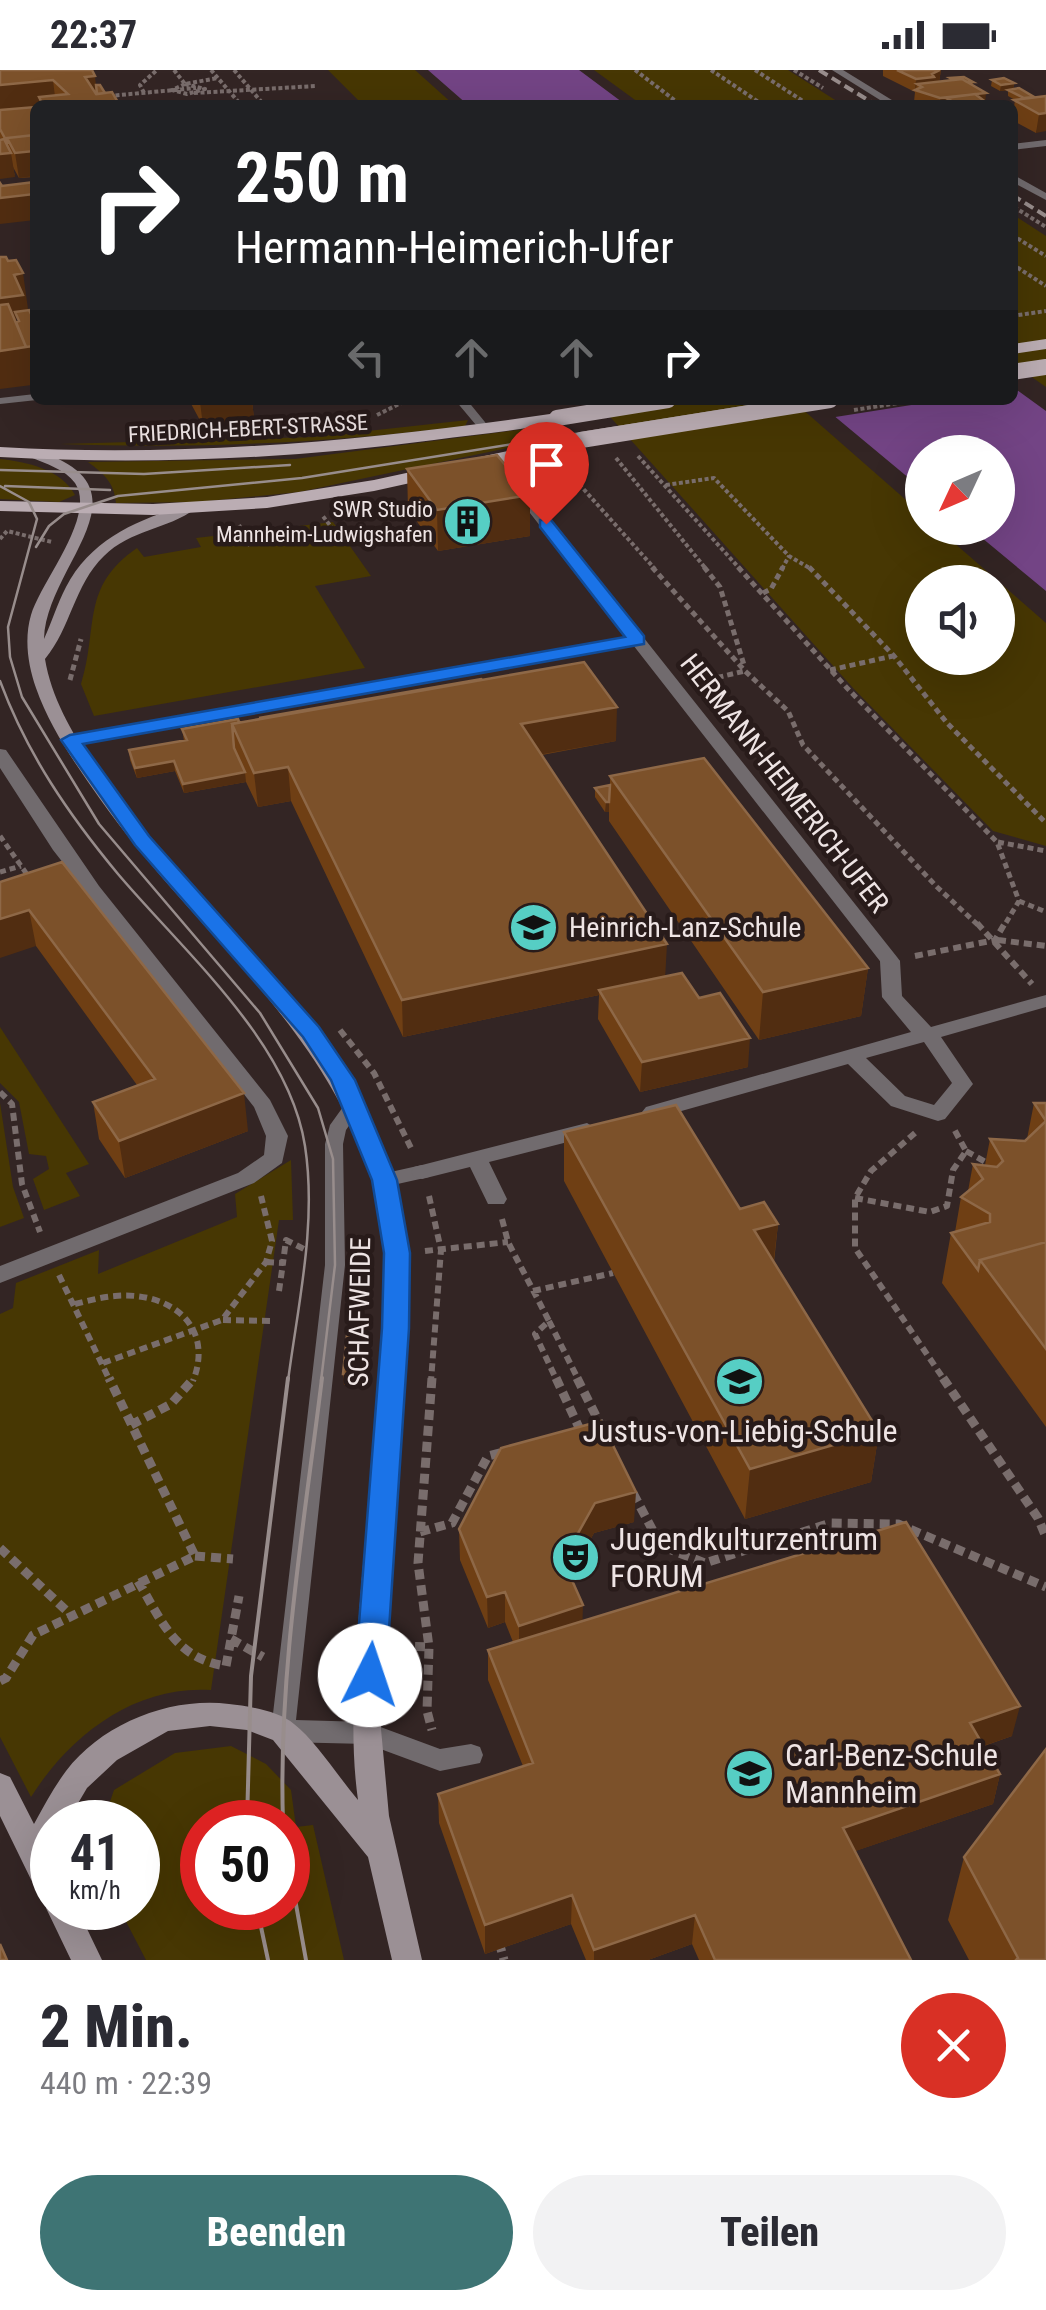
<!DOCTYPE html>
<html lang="de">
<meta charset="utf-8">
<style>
body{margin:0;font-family:"Roboto Condensed",sans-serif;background:#f2f2f3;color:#2b2b33;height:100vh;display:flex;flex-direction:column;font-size:38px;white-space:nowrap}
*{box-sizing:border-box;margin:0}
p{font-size:32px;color:#7c7c81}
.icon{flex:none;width:55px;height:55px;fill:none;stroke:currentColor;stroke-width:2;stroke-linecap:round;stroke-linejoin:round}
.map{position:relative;height:1890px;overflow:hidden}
.sheet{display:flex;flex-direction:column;background:#fff;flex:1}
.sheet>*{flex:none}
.top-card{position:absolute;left:30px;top:30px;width:988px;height:305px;border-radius:15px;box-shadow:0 10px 40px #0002;background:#202124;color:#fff;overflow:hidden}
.needle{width:65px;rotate:226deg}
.controls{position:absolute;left:905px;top:365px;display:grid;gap:20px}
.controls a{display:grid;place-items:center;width:110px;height:110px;border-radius:50%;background:#fff;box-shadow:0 10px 40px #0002;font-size:50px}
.speed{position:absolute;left:30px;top:1730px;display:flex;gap:20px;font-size:50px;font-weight:700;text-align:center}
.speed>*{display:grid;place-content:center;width:130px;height:130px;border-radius:50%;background:#fff;box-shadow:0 10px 40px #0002;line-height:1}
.speed small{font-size:25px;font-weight:400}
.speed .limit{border:15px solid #d22;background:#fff;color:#111}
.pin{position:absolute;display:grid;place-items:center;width:85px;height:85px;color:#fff;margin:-102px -42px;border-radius:50% 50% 50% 0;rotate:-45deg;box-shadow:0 0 10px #0007}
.pin .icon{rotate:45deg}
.me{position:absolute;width:110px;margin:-55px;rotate:4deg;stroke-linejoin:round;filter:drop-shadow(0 0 8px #0008)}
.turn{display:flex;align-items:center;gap:35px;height:210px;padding:0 40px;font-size:45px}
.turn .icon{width:130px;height:130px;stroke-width:2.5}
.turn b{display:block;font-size:70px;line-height:85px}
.lanes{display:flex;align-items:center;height:95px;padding:0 40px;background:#0003;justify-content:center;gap:50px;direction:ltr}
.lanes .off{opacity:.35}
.round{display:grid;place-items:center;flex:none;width:105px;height:105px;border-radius:52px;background:#f2f2f3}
.summary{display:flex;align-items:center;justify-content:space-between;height:170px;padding:0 40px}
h1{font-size:60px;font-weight:800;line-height:75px}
.button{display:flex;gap:20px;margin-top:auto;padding:20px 40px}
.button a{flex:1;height:115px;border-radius:60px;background:#3e7474;color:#fff;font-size:40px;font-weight:800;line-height:115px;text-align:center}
.button a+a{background:#f2f2f3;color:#2b2b33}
.status{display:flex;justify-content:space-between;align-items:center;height:70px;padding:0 50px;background:#fff;direction:ltr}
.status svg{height:28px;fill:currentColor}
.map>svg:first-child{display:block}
.green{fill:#473703;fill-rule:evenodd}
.water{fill:#734485}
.pier{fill:#332524}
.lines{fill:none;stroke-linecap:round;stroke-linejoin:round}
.path-far3{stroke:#796d6c;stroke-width:4;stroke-dasharray:4 2.5;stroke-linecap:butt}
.path-far2{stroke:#796d6c;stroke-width:5;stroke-dasharray:6 4;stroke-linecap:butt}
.path-far1{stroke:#796d6c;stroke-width:6;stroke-dasharray:8 5;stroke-linecap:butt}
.path{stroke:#796d6c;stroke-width:9;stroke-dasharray:10 6;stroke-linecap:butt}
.service{fill:#716b6e;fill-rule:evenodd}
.pedestrian{fill:#716b6e;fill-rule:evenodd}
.minor{fill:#716b6e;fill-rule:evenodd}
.tertiary{fill:#716b6e;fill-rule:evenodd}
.secondary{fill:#9b9095;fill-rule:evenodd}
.primary{fill:#bbadb3;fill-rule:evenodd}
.tram-far1{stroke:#988d8c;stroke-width:2.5}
.tram{stroke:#988d8c;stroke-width:4}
.rail{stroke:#988d8c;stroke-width:4;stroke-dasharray:10 5;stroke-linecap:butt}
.path-bridge{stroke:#796d6c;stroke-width:4;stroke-dasharray:4 2.5;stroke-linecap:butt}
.primary-bridge{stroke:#bbadb3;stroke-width:16}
.wall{fill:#6f3f14}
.shaded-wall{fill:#512d11}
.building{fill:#7c512a;stroke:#8e6847;stroke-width:2.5}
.route{fill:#1a73e8;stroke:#114b97;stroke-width:2.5}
.labels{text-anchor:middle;stroke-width:9;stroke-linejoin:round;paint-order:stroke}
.far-street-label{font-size:22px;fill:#eee4e4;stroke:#281b1a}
.far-poi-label{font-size:22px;fill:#eee4e4;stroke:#281b1a;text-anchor:end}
.street-label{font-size:28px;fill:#eee4e4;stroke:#281b1a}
.poi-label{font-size:28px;fill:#eee4e4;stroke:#281b1a;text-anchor:start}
.near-poi-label{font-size:32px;fill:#eee4e4;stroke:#281b1a;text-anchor:start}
</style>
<div class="status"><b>22:37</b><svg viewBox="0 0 49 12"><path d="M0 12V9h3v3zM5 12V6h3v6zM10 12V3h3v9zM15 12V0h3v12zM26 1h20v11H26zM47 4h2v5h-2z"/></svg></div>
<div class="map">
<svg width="1046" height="1890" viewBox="0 0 1046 1890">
<rect width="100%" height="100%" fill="#332524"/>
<path class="green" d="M328,0H415L454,35H363Z
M594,0H788L843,35H642Z
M1012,144L1046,166V317L1013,294Z
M595,330H792L922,444V458H937L1046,553V776L993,761L853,618ZM922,512H998V588H922Z
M468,350L465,356C330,373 195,379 60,374L313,367Z
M549,356L560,367L299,422L197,432L116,433C114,412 104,404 88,392L295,389Z
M0,389C27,392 61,399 75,425L59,432L0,429Z
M333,452L371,506L315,516L365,598L94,646L81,614C99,557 80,517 137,478L144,487L201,477L196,468Z
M0,957L89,1094L66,1103L80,1126L44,1140L33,1109L49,1099L46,1086L29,1084L19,1032L0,1013Z
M0,1033L13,1117L24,1148L0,1157Z
M291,1090L293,1150H279L211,1620C135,1615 70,1665 31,1727L0,1667V1244L13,1238L16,1213L99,1180L98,1204L237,1147L235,1124Z
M231,1676L266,1694L291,1720L296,1757L313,1755L344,1890H146L119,1838H138V1752H103L114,1720L175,1683ZM288,1752V1838H202V1752Z"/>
<path class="water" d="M428,0H579L626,35H468Z
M1013,317L1046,341V521L970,458H998V382H922V419L815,330H1012Z"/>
<path class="pier" d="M810,330H943L829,348Z"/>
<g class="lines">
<path class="path-far3" d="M174,0L185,14L218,8
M211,0L241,35
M234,0L264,35
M635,0L681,35
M711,0L763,35
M755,0L809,35
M794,0L823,18
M185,14L205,19L187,24L172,20Z
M144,23L140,15L157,0
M194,23L316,16
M109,26L196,18
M1014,137L1046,157
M1012,165L1046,186
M1012,194L1046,216
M1012,246L1046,241
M377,345L407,330
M638,386L740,499
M616,388L706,499
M562,395L655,499
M666,415L714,408L789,486L811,499
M239,455L250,476
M319,465L316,460L332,458L322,445
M0,469L7,461L52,472
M782,499L789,486"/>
<path class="path-far2" d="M652,497L745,601L788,641L803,675L937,817L979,856
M704,497L720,517L744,595
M738,497L847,618L997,772L1019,831L1004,856
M809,497L894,586L947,653L1046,753
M763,523L771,519L783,497
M830,600L893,586
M70,610L81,569
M698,612L745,601
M0,766L31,810
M998,772L1046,781
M0,802L21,796
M1019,831L1046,842"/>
<path class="path-far1" d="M977,853L1032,914
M998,870L1046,876
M915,886L995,870L1005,853
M340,960L374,1003L413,1082
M0,1022L12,1034L22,1114L40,1162
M915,1063L871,1101L855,1128V1178L945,1311
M966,1081L991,1095
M429,1126L441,1180L431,1311
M855,1128L930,1142L947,1136L953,1100L966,1081L954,1059
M502,1149L508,1172L549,1251L535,1264L557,1311
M425,1181L508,1172
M266,1192L283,1193L286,1170L308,1181
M59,1205L110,1311
M279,1221L283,1193
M533,1221L613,1203
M75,1234C88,1231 101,1227 115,1226C169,1221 215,1255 193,1311
M223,1250L275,1251
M549,1251L579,1311
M103,1293L222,1250L266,1192L272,1171L261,1126"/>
<path class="path" d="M432,1308L418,1493L429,1577L427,1641L432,1660
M556,1308L582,1364
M577,1308L602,1358
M943,1308L1038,1448L1046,1467
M131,1355L171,1334L194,1308
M633,1423L661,1476L705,1493L831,1453L898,1454L1046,1517
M420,1462L452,1453L488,1386L503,1382
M0,1478L71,1545
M195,1486L233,1489
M138,1511C161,1550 176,1589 226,1596L239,1526
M231,1569L263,1587
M399,1576L429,1577
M0,1611L6,1608L33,1565L195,1486L109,1308
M499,1872L504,1890"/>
<path class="service" d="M35,324L37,330L0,334V328Z
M455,330H467L489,357V361H481Z
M637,566L642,567V573L70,675L63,671L70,667Z
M355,1028L364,1034L346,1060L343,1074L345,1195L296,1650L367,1652L440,1679L471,1674L480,1677L483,1685L480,1693L440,1701L367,1674L283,1672L274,1669L271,1661L325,1195V1074L330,1055L348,1030Z
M422,1095L429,1097L432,1102L429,1107L384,1117L377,1115L374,1110L377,1105Z"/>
<path class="pedestrian" d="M890,885L900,891L902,926L931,957L1046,925V937L941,967L973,1014L945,1049L938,1051L891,1036L848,994L653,1049L646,1047L642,1042L646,1037L911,962L882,927L880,891ZM924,972L952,1013L934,1035L905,1026L866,988Z
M587,1053L598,1060L595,1065L489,1092L507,1129L504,1134H488L470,1097L422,1109L414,1107L411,1102L414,1097L422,1095Z"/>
<path class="minor" d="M1046,70V76L1012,80V74Z
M502,418H512L540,437L897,887L900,891L897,895H883L530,443L502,424Z
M0,679L6,680L99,816L270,1030L288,1066L282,1093L254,1113L0,1213V1196L238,1103L264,1085L266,1066L254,1037L53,780L0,698Z"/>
<path class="tertiary" d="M832,0H843L900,35H888Z
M1012,104L1046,123V130L1012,112Z"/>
<path class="secondary" d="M35,380C158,418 46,494 44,569C52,552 57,534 66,517C91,469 138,449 188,435L195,439C168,459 130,460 104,486C74,515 71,558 45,589C53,638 85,684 114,723C207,853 342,950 394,1108C406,1144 408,1183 408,1221L386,1537L381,1659L389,1746L422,1890H392L368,1787L273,1670L247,1660L210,1656L168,1661L117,1690L87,1718L67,1752H52V1777L49,1783L52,1790V1838H77L102,1890H71L46,1838L48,1833L41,1830L0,1746V1703L10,1707L34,1754C44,1736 54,1717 66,1701C103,1653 170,1627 229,1634C248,1636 279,1641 294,1654C315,1670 340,1709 358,1730C350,1673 354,1614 358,1557C364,1474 373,1391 380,1308C385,1243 394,1170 372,1106C316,945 194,862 100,729C76,695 50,658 36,618C28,595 24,569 31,545C41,511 97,446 75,413C65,399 46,394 30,387V381Z"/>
<path class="primary" d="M1046,269V279L1012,284V274Z
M557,343L563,345V351C521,361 477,364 434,370C290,389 146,395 0,387V377C188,388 371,370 557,343Z
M581,365L589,370L587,374L374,421L267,438L153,445L0,441V431L153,434L267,427L374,410Z"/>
<path class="tram-far1" d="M1012,296L1046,291
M0,400L144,404L290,395
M0,416L29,432L37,449L8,557L10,587L22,627L99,754L260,943L318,1038L333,1089L335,1195L321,1311
M5,416L110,420
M36,477L49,456L64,444L118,426L302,408L787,330
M0,611C27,684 69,745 118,804C184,882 289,972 305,1076C317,1154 298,1234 288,1311"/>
<path class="tram" d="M247,1752L251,1606L288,1308
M283,1752C278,1604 304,1455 322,1308
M288,1790L306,1890
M257,1838L268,1890"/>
<path class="rail" d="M819,0L876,35
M1012,125L1046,146"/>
<path class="path-bridge" d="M854,340L917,330"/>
<path class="primary-bridge" d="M1012,302L1046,297
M557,348L668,330
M581,370L830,330"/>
</g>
<path class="wall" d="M0,0L96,15L119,35H35V107L19,108L13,97L15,107L0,68Z
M883,0H941L939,12L950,11V8L973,12V15L987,33L1005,35H921L914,32L915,22L883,6Z
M992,10L1014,13L1013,19L1034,28L1046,26L1036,63L1012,50L1015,30L1008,26V20L1000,21L991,16Z
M189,330H252L254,349L203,356Z
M407,399L530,466L438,481L408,439Z
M239,652L616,671L542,685L665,906L748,997L640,1022L598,949L599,925L403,967L291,731L258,737L246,712L184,723L175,701L137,708L130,690L129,680L184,671L182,659Z
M610,706L868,898L861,946L759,970L609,751V742H605L595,727V718L610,715Z
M62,792L248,1061L125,1108L99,1069L93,1032L137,1015L36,876L0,812Z
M1034,1033H1046V1357L942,1213L951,1163L955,1162L961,1127L968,1121L973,1094L985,1095L990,1069L1025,1071L1027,1069Z
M564,1062L778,1154L774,1192L879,1362L871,1412L745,1449L564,1111Z
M359,1276L355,1315H344L343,1304Z
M634,1452L594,1463L570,1506L582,1551L1012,1666L984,1676L1000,1704L993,1734L855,1781L911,1890H699L692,1874L648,1890H586L571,1854L485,1884L439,1753L438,1724L523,1696L488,1610V1580L513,1572L505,1552L488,1558L460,1490L459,1459Z
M964,1787L1046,1890H969L948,1850Z"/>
<path class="shaded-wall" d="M941,0L939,12L922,17L917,14L915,22L916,9Z
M95,6L97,26L85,7Z
M53,10L56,35L39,27L40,35H35V43L0,46V15Z
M1014,13L1013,20L1000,21L1001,15Z
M986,23L985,35L946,28L945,35H940V28Z
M1046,43V61L1036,63L1039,44Z
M32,82L35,106L19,108L15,83Z
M11,83L15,107L0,109V84Z
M35,124V150L0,154V128Z
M23,203L28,239L26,240L29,261L19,251L15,242L18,260L0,251V228L14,205Z
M35,276V305L30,306L32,315L0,319V281Z
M217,330H252L254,349L203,356L200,332Z
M530,425V466L438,481L437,440Z
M617,637L616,671L521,688V654Z
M174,691L175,701L137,708L135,698Z
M288,697L291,731L258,737L254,703Z
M245,702L246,712L184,723L183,714Z
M606,732H609V742H605Z
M29,840L36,876L0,888V849Z
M667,874L665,910L599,920V925L403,967L402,930Z
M868,898L861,946L759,970L763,922Z
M750,968L748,997L640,1022L642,992Z
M244,1023L248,1061L125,1108L119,1071Z
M778,1154L772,1204L754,1160Z
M358,1265L359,1276L355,1315L354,1304Z
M879,1362L871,1412L745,1449L750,1399Z
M636,1422L634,1452L594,1463L562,1520L563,1490L595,1433Z
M505,1522V1552L488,1558L487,1527Z
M583,1535L582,1565L519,1586V1556Z
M1020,1636L1012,1666L963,1683L970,1653Z
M1000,1704L993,1734L838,1787L843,1758Z
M572,1825L571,1854L485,1884V1855Z
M695,1845L692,1874L648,1890H594V1880Z"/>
<path class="building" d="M0,0H92L95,6L85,7L96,24L112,22L119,34L43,35L39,27L68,24L53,10L0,15Z
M897,0H940L932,4L934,7L916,9Z
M964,7L973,12H967L962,9L954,10L950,8Z
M1004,8L1014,13L1001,15L992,10Z
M962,9L986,23L940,28L915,20L922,17L917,14Z
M96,15H100L105,23L97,24Z
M1019,18L1034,27L1024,28L1008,20Z
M975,24L987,33L999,32L1005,35H960L946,28Z
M1046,26V43L1039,44L1014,30Z
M35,37V65L7,68L8,74L0,59V40Z
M35,65V69H33L35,81L15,83L7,68Z
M4,69L11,83L0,84V70Z
M35,112V124L0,128V113L2,116Z
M0,187H6L8,191L16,190L23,203L14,205L23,225L0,228Z
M8,234L26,277L0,281V235Z
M29,240L35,252V276L26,277L16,252L19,251L15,242Z
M497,385L530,425L437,440L407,399Z
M584,592L617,637L521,654L667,874L402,930L288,697L254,703L232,654Z
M481,609L482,610L259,648Z
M238,649L239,652L232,654L234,678L245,702L183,714L174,691L135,698L129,680L187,670L182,659Z
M704,688L868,898L763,922L610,706Z
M610,715L609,732H606L595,718Z
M62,792L244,1023L119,1071L93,1032L155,1009L29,840L0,849V812Z
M682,903L699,928L720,923L750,968L642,992L599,920Z
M1034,1033H1046V1172L980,1190L978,1200L951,1163L990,1152V1144L961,1127L983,1109L973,1094L997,1097L1003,1091L990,1069L1025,1071L1046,1051Z
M676,1035L740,1139L764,1132L778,1154L754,1160L879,1362L750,1399L564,1062Z
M1046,1172V1279L980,1190Z
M347,1265H358L354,1304H343Z
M601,1351L636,1422L595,1433L563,1490L583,1535L519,1556L505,1522L487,1527L459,1459L501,1378Z
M906,1452L1020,1636L970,1653L1000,1704L843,1758L911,1890H715L695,1845L594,1880L572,1825L485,1855L438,1724L533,1693L488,1580Z
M1046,1679V1890H1016L1018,1888L964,1787Z
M0,1874L7,1890H0Z"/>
<path class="route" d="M540,450H551L644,566V574L83,674L149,766L319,957L355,1010L397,1110L410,1183L409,1258L386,1605L382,1615L370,1619L359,1615L355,1605L382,1258L384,1183L372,1110L331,1010L303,967L135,775L61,670L70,665L625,567L540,457Z"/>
<defs>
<symbol id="building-disc" viewBox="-11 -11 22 22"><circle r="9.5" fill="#56cec4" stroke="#281b1a"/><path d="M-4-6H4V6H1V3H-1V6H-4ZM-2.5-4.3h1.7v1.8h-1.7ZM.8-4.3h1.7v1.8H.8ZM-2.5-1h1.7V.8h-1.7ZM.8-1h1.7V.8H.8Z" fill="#111"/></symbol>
<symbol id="school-disc" viewBox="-11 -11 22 22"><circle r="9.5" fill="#56cec4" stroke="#281b1a"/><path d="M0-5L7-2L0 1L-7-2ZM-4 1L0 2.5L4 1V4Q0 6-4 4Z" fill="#111"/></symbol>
<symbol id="theatre-disc" viewBox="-11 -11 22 22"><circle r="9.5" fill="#56cec4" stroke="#281b1a"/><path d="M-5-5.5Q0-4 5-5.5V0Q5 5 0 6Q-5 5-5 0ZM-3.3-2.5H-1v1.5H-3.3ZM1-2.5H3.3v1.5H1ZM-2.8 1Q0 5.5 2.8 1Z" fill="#111"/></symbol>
</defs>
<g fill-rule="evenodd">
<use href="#building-disc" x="440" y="424" width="55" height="55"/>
<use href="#school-disc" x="506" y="830" width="55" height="55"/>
<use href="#school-disc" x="712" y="1284" width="55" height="55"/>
<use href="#theatre-disc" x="548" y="1460" width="55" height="55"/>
<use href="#school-disc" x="722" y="1676" width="55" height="55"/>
</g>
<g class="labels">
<g class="far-street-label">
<text transform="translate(248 358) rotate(-3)" y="8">FRIEDRICH-EBERT-STRASSE</text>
</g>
<g class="far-poi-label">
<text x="433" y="447">SWR Studio<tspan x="433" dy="25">Mannheim-Ludwigshafen</tspan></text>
</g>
<g class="street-label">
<text transform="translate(785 713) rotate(52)" y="10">HERMANN-HEIMERICH-UFER</text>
<text transform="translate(359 1242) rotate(-89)" y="10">SCHAFWEIDE</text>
</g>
<g class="poi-label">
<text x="569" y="867">Heinrich-Lanz-Schule</text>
</g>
<g class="near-poi-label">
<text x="740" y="1372" text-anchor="middle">Justus-von-Liebig-Schule</text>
<text x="610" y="1480">Jugendkulturzentrum<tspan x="610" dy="37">FORUM</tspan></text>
<text x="785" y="1696">Carl-Benz-Schule<tspan x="785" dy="37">Mannheim</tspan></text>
</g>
</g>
</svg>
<div class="controls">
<a><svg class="needle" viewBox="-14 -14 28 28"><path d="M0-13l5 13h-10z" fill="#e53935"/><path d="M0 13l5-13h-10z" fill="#7c7c81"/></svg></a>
<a><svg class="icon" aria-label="sound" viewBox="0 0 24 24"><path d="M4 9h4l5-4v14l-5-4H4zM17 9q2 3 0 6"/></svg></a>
</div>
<div class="speed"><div>41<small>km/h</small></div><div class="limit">50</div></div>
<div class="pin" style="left:546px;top:454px;background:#d93025"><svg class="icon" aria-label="arrive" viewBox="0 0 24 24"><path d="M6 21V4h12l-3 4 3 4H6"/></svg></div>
<svg class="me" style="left:370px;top:1605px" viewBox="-20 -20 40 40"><circle r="19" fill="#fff"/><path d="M0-13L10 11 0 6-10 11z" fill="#1a73e8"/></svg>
<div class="top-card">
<div class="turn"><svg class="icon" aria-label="right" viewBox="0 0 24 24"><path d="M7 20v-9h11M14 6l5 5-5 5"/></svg><div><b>250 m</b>Hermann-Heimerich-Ufer</div></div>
<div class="lanes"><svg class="icon off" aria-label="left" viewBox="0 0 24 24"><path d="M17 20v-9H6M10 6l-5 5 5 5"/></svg><svg class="icon off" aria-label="ahead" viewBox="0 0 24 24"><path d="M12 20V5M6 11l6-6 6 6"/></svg><svg class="icon off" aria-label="ahead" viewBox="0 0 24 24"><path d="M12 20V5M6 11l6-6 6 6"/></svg><svg class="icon" aria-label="right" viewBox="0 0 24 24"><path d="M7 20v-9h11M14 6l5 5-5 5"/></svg></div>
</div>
</div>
<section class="sheet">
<div class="summary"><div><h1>2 Min.</h1><p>440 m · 22:39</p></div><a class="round" style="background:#d93025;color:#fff"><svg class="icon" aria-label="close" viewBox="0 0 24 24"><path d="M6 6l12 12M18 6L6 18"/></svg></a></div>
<div class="button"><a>Beenden</a><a>Teilen</a></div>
</section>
